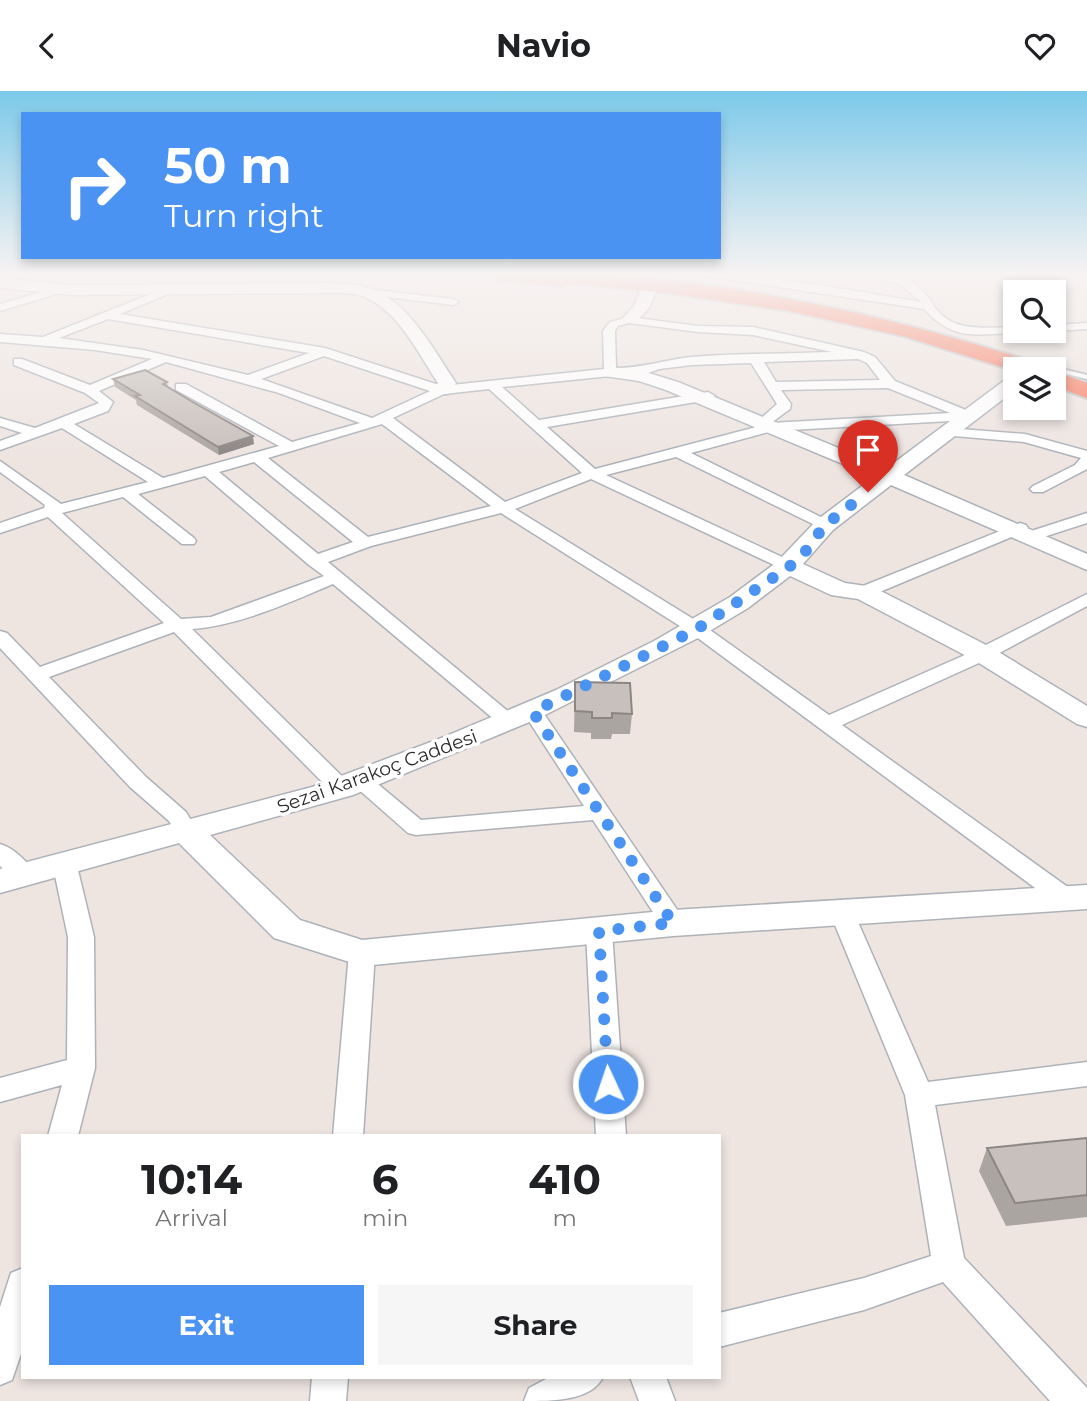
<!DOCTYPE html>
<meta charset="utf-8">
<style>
body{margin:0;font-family:Montserrat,sans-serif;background:#f6f6f6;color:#202124;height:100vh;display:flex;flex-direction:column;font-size:26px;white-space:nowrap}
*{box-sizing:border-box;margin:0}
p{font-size:23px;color:#757577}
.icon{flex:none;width:38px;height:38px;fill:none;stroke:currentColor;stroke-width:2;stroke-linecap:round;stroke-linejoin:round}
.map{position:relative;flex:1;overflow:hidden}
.side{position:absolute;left:21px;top:1043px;width:700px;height:245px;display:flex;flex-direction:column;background:#fff;border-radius:0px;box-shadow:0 4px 10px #0003}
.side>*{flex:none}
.guide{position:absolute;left:21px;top:21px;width:700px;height:147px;border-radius:0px;box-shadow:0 4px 10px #0003;background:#4a93f2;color:#fff;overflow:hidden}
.tools{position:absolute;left:1003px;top:189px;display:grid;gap:14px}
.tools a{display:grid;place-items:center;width:63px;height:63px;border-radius:0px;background:#fff;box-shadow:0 4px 10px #0003;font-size:35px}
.pin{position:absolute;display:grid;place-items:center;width:60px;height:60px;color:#fff;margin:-72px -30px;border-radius:50% 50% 50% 0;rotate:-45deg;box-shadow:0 0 7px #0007}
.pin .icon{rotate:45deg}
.me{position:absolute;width:77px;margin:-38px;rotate:357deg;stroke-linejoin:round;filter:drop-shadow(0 0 5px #0008)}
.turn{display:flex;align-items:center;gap:24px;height:147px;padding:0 28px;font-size:32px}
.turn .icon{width:91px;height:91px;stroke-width:2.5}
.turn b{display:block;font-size:49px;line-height:60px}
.eta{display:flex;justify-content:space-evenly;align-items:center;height:119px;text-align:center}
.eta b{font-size:42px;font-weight:700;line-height:49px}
.cta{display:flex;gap:14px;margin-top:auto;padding:14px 28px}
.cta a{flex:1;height:80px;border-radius:0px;background:#4a93f2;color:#fff;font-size:28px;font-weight:700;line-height:80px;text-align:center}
.cta a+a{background:#f6f6f6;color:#202124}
header{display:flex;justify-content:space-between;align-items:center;height:91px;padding:0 28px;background:#fff;font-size:32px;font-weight:700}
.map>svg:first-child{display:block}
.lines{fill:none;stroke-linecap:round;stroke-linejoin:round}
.lane-casing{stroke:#adb2b9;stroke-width:4}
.street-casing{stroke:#adb2b9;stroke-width:3}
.secondary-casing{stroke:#adb2b9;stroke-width:3}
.highway-casing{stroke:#c4c4c4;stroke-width:4}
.lane{fill:#fff;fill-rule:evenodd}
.street{fill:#fff;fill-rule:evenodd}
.secondary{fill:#fff;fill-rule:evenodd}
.highway{fill:#f77e63;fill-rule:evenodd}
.wall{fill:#aba5a2}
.shaded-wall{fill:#8b8684}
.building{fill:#c7c0bc;stroke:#8b8684;stroke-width:2}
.route{stroke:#4a93f2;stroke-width:12;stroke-dasharray:0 21.6}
.labels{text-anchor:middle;stroke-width:7;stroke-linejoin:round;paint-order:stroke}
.street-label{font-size:19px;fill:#2d2d2d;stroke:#fff}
</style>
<header><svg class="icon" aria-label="back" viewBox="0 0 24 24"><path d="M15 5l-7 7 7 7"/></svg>Navio<svg class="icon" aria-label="heart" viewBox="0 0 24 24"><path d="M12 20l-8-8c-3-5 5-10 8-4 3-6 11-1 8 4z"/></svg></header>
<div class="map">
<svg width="1087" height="1310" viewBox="0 0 1087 1310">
<rect width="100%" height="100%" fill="#eee5e1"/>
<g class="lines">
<defs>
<path id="lane" d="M1033,271L1087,284V288L1054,280V278L1031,274L1030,273Z"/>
<path id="street" d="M693,183C770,183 846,199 921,211L900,193L852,183C864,183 898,182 904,185C917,192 927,204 934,215C953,243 986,236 1015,236V240H1020L1015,242C973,243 955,251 924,218Z
M62,195L66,196V200L0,220V213Z
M171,195L176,198L175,200L120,223L325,257L442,295L604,278L603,240L610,231L629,226L698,235L753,236L864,261L875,266L895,290L973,322L975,325L968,329L772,340L691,362L831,431L833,434L831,437L825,439L676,366L606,384L795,472L797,476L789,481L591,388L515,418L703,534L829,624L976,559L1087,503V515L990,567L842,634L1076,802L1079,808L1076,814L1067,817L1058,814L691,542L501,422L371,455L328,471L516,627L519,631L516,635H502L333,493C288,512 241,534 192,538L349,692L352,697L349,702H333L174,541L49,586L146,686L186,721L197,740L194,745L186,748L178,745L169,730L130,696L0,557V540L7,542L40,576L164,532L48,426L0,442V432L44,417L45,414L0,381V370L61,413L148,391L62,337L0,359V350L22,342L0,335V327L35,337L99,312L85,302L14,274V268H22L90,294L152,268L95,259L0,251V243L43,246ZM108,228L309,262L248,284L143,259L59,247ZM629,232L698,241L753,244L832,261C785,263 737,262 691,266C665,269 642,277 616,277L615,240L618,235ZM324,265L430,300L372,327L261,288ZM858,268L867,272L880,289L776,291L764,271ZM166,271L279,302L360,332L292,351L186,293H176V299L279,355L163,387L74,333L108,320L113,311L99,300ZM751,272L777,313L758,330L764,334L595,378L547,336L708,309L715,305L708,301L539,329L502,296L610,285H640L659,278L692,274ZM888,297L950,322L771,332L790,318L791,313L781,299ZM489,298L582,382L505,411L393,327L444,303ZM382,333L491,415L368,446L268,367ZM254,371L353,451L318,463L219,381ZM205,385L309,474L324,485L211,526L181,528L62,422L123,406L182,453H194L196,450L194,447L138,403Z
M367,198L453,208L459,211L453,214L363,203L362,201Z
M1087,232V238L1054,240H1051H1054V234Z
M947,337L1025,343L1087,360V378L1043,401H1033L1030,398L1033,395L1075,374L1081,367L1024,351L942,344V338Z
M1087,422V432L1028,451L1020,446L1022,443Z
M1020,432L1026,434L1028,437L1026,440L870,505H858L855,501L858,497Z
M533,615L540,617L682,826L685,832L682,838L673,841L664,838L593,729L416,744L408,742L348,689L351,684H367L421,729L584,715L523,621L526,617Z
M0,753C14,757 29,772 36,784L32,790C17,794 11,785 0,775Z
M65,767L73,769L77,775L94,846L95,977L78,1045H48L62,994L0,1011V987L67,969L68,846L53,775L57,769Z
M842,813L851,816L854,822L928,991L1087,971V995L935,1014L964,1167L1087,1297V1310H1050L943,1191L864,1219L719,1256V1222L864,1187L931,1165L905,1004L830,822L833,816Z
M599,831L608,834L612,840L626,1045H596L586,840L590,834Z
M362,853L371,855L375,862L363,1045H333L349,862L353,855Z
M23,1177V1257L12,1289L0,1294V1216L11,1182Z
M312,1286H348L346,1310H310Z
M550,1286H603C591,1310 553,1310 524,1310L529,1297Z
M630,1286H666L675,1310H639Z"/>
<path id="secondary" d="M0,187L73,194L325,192C341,193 358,192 374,199C411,214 434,260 456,292L448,303H434L432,299L438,292C418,262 398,219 363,205C352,201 337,202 325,202L73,204L0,197Z
M645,190L650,192L656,201L649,217L635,232H623L621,229L634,215L640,201L637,195Z
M610,276L642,280L678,291L887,377L1009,286L1015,285V299L904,384L1087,463V479L891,394L833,439L803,473L845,492L873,496L992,557L1087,615V636L1077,633L974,569L858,508L831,504L790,485L748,517L698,547L539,627L353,704L210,744L300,829L362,849L673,819L1087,794V818L673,845L362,875L274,847L179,752L0,802V778L312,696L444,646L556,599L654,550L730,506L777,471L817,429L874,386L666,299L639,290L604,285L601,281Z"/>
<path id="highway" d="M487,183C527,183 569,180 609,184C756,195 899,227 1039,273L1042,278L1015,280L903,245L789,220L667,202L571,192L563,195L496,189Z
M1054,280L1087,292V307L1054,295Z"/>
</defs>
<use href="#lane" class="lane-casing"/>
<use href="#street" class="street-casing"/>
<use href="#secondary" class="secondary-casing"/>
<use href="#highway" class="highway-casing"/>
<use href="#lane" class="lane"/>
<use href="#street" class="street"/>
<use href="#secondary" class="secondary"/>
<use href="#highway" class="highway"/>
</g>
<path class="wall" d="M113,288L167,291L168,296L254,353L219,364L137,314L136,309L115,296Z
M575,591L632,623L630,643H612L611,648H591V642L574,641Z
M1087,1047V1126L1006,1135L979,1080L987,1057Z"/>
<path class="shaded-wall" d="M253,345L254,353L219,364L218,356Z"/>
<path class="building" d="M145,279L167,291L163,293L191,310L253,345L218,356L135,305L140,304L113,288Z
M575,591L630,592L632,623L612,622V627H592V621L575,620Z
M1087,1047V1104L1015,1112L987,1057Z"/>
<linearGradient id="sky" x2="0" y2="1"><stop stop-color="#7cc9e9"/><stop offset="0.5" stop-color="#f7f3f2"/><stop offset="1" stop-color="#f7f3f2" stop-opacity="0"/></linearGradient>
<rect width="1087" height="367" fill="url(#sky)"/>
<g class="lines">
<path class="route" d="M608,993L599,840L673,832L533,621L697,538L789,476L805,461L825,434L868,401"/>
</g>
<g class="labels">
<g class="street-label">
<text transform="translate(377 680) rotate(-20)" y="7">Sezai Karakoç Caddesi</text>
</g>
</g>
</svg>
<div class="tools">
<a><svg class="icon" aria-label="search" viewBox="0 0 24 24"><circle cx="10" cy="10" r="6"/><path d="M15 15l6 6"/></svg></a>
<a><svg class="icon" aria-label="layers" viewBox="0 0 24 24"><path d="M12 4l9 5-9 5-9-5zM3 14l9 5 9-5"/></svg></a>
</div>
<div class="pin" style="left:868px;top:401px;background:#d93025"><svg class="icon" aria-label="arrive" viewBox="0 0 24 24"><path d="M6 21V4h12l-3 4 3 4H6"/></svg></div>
<svg class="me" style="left:608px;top:993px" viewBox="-20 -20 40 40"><circle r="17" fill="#4a93f2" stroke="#fff" stroke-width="3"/><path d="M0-11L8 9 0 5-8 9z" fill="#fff"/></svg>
<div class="guide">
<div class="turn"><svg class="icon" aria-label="right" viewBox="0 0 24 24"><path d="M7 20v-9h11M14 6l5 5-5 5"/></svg><div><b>50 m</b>Turn right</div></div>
</div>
<section class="side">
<div class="eta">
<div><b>10:14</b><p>Arrival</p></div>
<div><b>6</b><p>min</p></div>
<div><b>410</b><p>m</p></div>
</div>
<div class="cta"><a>Exit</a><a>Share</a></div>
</section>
</div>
